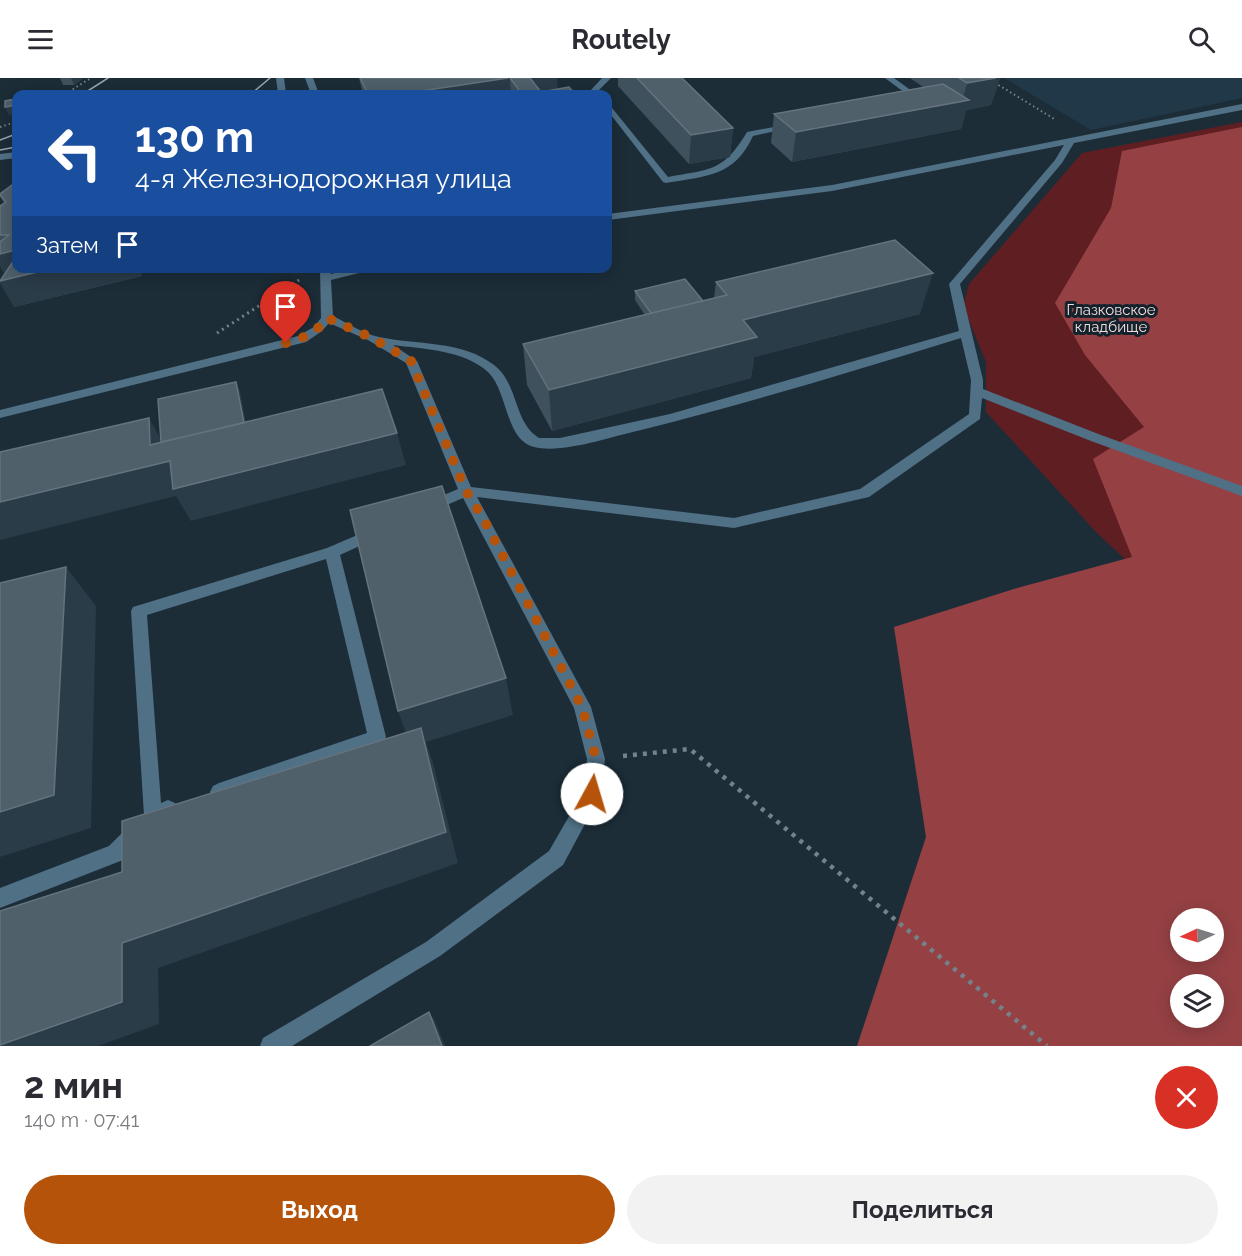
<!DOCTYPE html>
<html lang="ru">
<meta charset="utf-8">
<style>
body{margin:0;font-family:Raleway,sans-serif;background:#f2f2f3;color:#2b2b33;height:100vh;display:flex;flex-direction:column;font-size:22px;white-space:nowrap}
*{box-sizing:border-box;margin:0}
p{font-size:20px;color:#7c7c81}
.icon{flex:none;width:33px;height:33px;fill:none;stroke:currentColor;stroke-width:2;stroke-linecap:round;stroke-linejoin:round}
.map{position:relative;height:968px;overflow:hidden}
.sheet{display:flex;flex-direction:column;background:#fff;flex:1}
.sheet>*{flex:none}
.top-card{position:absolute;left:12px;top:12px;width:600px;height:183px;border-radius:12px;box-shadow:0 3px 15px #0003;background:#1a4fa0;color:#fff;overflow:hidden}
.needle{width:39px;rotate:266deg}
.controls{position:absolute;left:1170px;top:830px;display:grid;gap:12px}
.controls a{display:grid;place-items:center;width:54px;height:54px;border-radius:50%;background:#fff;box-shadow:0 3px 15px #0003;font-size:30px}
.pin{position:absolute;display:grid;place-items:center;width:51px;height:51px;color:#fff;margin:-62px -26px;border-radius:50% 50% 50% 0;rotate:-45deg;box-shadow:0 0 6px #0007}
.pin .icon{rotate:45deg}
.me{position:absolute;width:66px;margin:-33px;rotate:6deg;stroke-linejoin:round;filter:drop-shadow(0 0 4px #0008)}
.turn{display:flex;align-items:center;gap:21px;height:126px;padding:0 24px;font-size:27px}
.turn .icon{width:78px;height:78px;stroke-width:2.5}
.turn b{display:block;font-size:42px;line-height:51px}
.then{display:flex;align-items:center;height:57px;padding:0 24px;background:#0003;gap:12px;font-size:22px}
.round{display:grid;place-items:center;flex:none;width:63px;height:63px;border-radius:32px;background:#f2f2f3}
.overview{display:flex;align-items:center;justify-content:space-between;height:102px;padding:0 24px}
h1{font-size:36px;font-weight:700;line-height:45px}
.primary-button{display:flex;gap:12px;margin-top:auto;padding:12px 24px}
.primary-button a{flex:1;height:69px;border-radius:36px;background:#b45309;color:#fff;font-size:24px;font-weight:700;line-height:69px;text-align:center}
.primary-button a+a{background:#f2f2f3;color:#2b2b33}
header{display:flex;justify-content:space-between;align-items:center;height:78px;padding:0 24px;background:#fff;font-size:27px;font-weight:700}
.map>svg:first-child{display:block}
.built{fill:#203847}
.green{fill:#5f1e22}
.forest{fill:#954144;fill-rule:evenodd}
.lines{fill:none;stroke-linecap:round;stroke-linejoin:round}
.path-far2{stroke:#74828b;stroke-width:2;stroke-dasharray:1.5 3;stroke-linecap:butt}
.path-far1{stroke:#74828b;stroke-width:3;stroke-dasharray:2 4;stroke-linecap:butt}
.path{stroke:#74828b;stroke-width:4.5;stroke-dasharray:4 6;stroke-linecap:butt}
.minor{fill:#507086;fill-rule:evenodd}
.tram{stroke:#9aa6af;stroke-width:1.5}
.wall{fill:#3f515c}
.shaded-wall{fill:#2a3c48}
.building{fill:#4f606b;stroke:#64737e;stroke-width:1.5}
.route{stroke:#b45309;stroke-width:10;stroke-dasharray:0 18}
.labels{text-anchor:middle;stroke-width:6;stroke-linejoin:round;paint-order:stroke}
.far-park-label{font-size:15px;fill:#f5dbda;stroke:#12232e}
</style>
<header><svg class="icon" aria-label="menu" viewBox="0 0 24 24"><path d="M4 6h16M4 12h16M4 18h16"/></svg>Routely<svg class="icon" aria-label="search" viewBox="0 0 24 24"><circle cx="10" cy="10" r="6"/><path d="M15 15l6 6"/></svg></header>
<div class="map">
<svg width="1242" height="968" viewBox="0 0 1242 968">
<rect width="100%" height="100%" fill="#1c2d38"/>
<path class="built" d="M1004,0H1242V20L1091,52Z"/>
<path class="green" d="M1242,44V591L1096,454L986,334V284L963,228L969,206L1082,75Z"/>
<path class="forest" d="M1242,49V968H857L926,759L894,549L1017,510L1132,479L1093,381L1144,349L1085,277L1055,225L1111,130L1122,73ZM1180,840H1214V873H1180ZM1180,906H1214V939H1180Z"/>
<g class="lines">
<path class="path-far2" d="M987,0L1056,42
M65,16L91,0
M0,49L16,44"/>
<path class="path-far1" d="M217,255L299,202"/>
<path class="path" d="M623,678L690,671L1047,968"/>
<path class="minor" d="M276,0H284L286,16H278Z
M305,0H313L319,16H311Z
M602,0H611L599,12L602,16H594L591,12Z
M885,0H894L927,24L920,26Z
M608,25L668,99C711,91 723,94 747,54L790,46L794,49L753,58C734,99 706,98 666,105L663,104L608,33Z
M1242,26V32L1074,65L1062,85L960,206L983,302V311L1101,357L1242,408V418L1091,363L982,320L980,341L869,419L734,450L477,419L591,629L605,681L601,716L563,787L440,878L292,968H260L263,960L426,864L549,773L583,714L587,681L574,630L463,420L428,435L421,430L423,426L458,411L406,285L368,262L329,245L322,253L306,264L0,340V332L298,258L314,249L321,240L320,190H330L331,196L356,190H379L331,202L333,238C347,245 364,256 379,259C416,267 462,262 494,287C519,306 513,344 539,360H560L670,336L959,253L949,206L1055,82L1064,67L832,113L608,142V136L832,107ZM961,260L971,302L969,336L860,411L734,440L471,409L417,283L393,267C423,271 464,272 488,294C508,313 505,362 534,369C562,376 610,359 637,353C746,326 854,293 961,260Z
M16,74V80L0,82V76Z
M376,449L381,450L383,454L381,458L340,477L386,659L383,665L219,723L213,720L210,714L213,708L219,705L367,655L326,481L147,537L161,725L168,722L175,725L177,731L175,737L153,746L146,743L144,737L131,533L133,529L327,470Z
M136,745L143,748L145,754L143,760L123,782L0,830V810L109,768L129,748Z"/>
<path class="tram" d="M83,16L108,0
M251,16L270,0
M0,62L16,56
M0,72L16,69"/>
</g>
<path class="wall" d="M60,0H82V1L74,7H63Z
M359,0H557V11L575,16H363Z
M618,0H682L733,50L730,79L689,86L618,8Z
M910,0H1000L991,27L966,32L961,51L792,84L771,65L774,36L923,9Z
M16,104V190H138L142,198L14,229L5,196L0,188V128L4,125L0,118Z
M716,204L920,236L754,279L751,300L552,353L527,307L523,266L645,237L635,222V213L703,223L714,220Z"/>
<path class="shaded-wall" d="M71,0H82V1L74,7Z
M510,0L511,16H401Z
M527,0H557L558,16H528Z
M996,0H1000L991,27L966,32L961,51L792,84L796,54L962,24L967,5Z
M16,27V36L9,37L5,29Z
M733,50L730,79L689,86L691,57Z
M609,56V94H608V57Z
M16,172V190H138L142,198L14,229L0,205V203L8,201L0,188V176Z
M933,195L920,236L754,279L751,300L552,353L549,312L743,242Z
M236,304L240,313L252,377L397,355L406,387L191,443L176,418L0,462V424L150,367L149,340L167,372Z
M66,489L96,528L91,750L0,779V734Z
M506,600L513,637L426,664L433,685L458,785L158,890L159,946L98,968H0V967L122,865L411,669L398,633Z
M429,934L435,943L445,968H442Z"/>
<path class="building" d="M360,0H508L401,16H368Z
M510,0H530L541,14L569,9L575,16H517H522Z
M637,0H682L733,50L691,57Z
M959,0H996L967,5Z
M943,6L969,22L796,54L774,36Z
M16,21V27L5,29V23Z
M16,104V172L0,176V164L9,157H0V128L6,124L0,117V116Z
M895,162L933,195L743,242L757,259L549,312L523,266L727,217L716,204Z
M16,179V190H54L0,203Z
M685,201L703,223L651,235L635,213Z
M236,304L244,345L161,364L158,321Z
M382,311L397,355L173,411L170,383L0,424V374L149,340L150,367Z
M442,408L506,600L398,633L350,432Z
M66,489L54,717L0,734V505Z
M421,650L446,754L122,865V924L0,967V833L122,794V743Z
M429,934L442,968H370Z"/>
<g class="lines">
<path class="route" d="M286,265C304,260 316,255 327,240L372,260L411,283L466,413L483,440L582,629L596,681L592,716"/>
</g>
<g class="labels">
<g class="far-park-label">
<text x="1111" y="237">Глазковское<tspan x="1111" dy="17">кладбище</tspan></text>
</g>
</g>
</svg>
<div class="controls">
<a><svg class="needle" viewBox="-14 -14 28 28"><path d="M0-13l5 13h-10z" fill="#e53935"/><path d="M0 13l5-13h-10z" fill="#7c7c81"/></svg></a>
<a><svg class="icon" aria-label="layers" viewBox="0 0 24 24"><path d="M12 4l9 5-9 5-9-5zM3 14l9 5 9-5"/></svg></a>
</div>
<div class="pin" style="left:286px;top:265px;background:#d93025"><svg class="icon" aria-label="arrive" viewBox="0 0 24 24"><path d="M6 21V4h12l-3 4 3 4H6"/></svg></div>
<svg class="me" style="left:592px;top:716px" viewBox="-20 -20 40 40"><circle r="19" fill="#fff"/><path d="M0-13L10 11 0 6-10 11z" fill="#b45309"/></svg>
<div class="top-card">
<div class="turn"><svg class="icon" aria-label="left" viewBox="0 0 24 24"><path d="M17 20v-9H6M10 6l-5 5 5 5"/></svg><div><b>130 m</b>4-я Железнодорожная улица</div></div>
<div class="then">Затем<svg class="icon" aria-label="arrive" viewBox="0 0 24 24"><path d="M6 21V4h12l-3 4 3 4H6"/></svg></div>
</div>
</div>
<section class="sheet">
<div class="overview"><div><h1>2 мин</h1><p>140 m · 07:41</p></div><a class="round" style="background:#d93025;color:#fff"><svg class="icon" aria-label="close" viewBox="0 0 24 24"><path d="M6 6l12 12M18 6L6 18"/></svg></a></div>
<div class="primary-button"><a>Выход</a><a>Поделиться</a></div>
</section>
